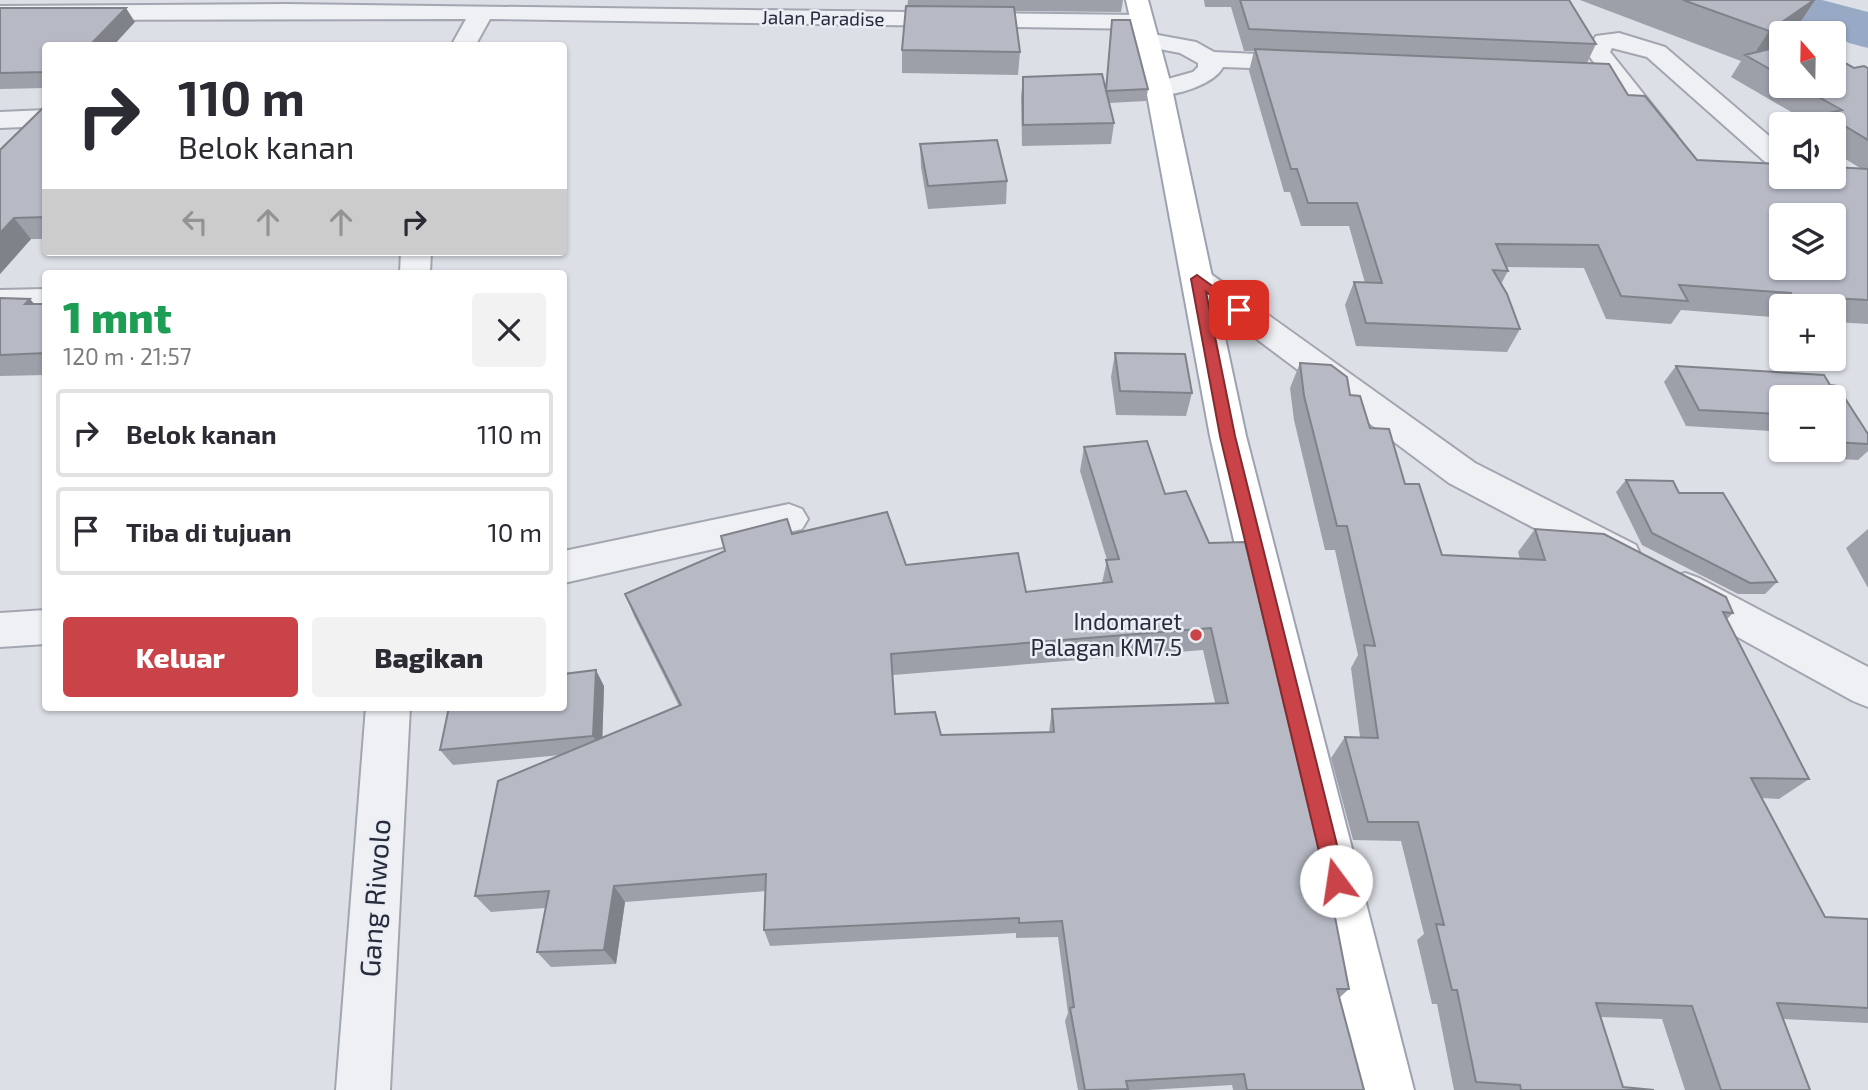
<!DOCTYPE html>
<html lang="id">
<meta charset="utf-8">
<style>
body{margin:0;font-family:"Exo 2",sans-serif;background:#f2f2f3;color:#2b2b33;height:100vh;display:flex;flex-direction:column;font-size:26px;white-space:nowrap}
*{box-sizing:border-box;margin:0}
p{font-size:23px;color:#7c7c81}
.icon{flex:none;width:38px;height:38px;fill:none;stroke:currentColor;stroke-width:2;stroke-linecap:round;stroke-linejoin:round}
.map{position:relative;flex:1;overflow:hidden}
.side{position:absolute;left:42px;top:270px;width:525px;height:441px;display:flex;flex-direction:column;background:#fff;border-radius:7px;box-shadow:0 2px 5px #0004}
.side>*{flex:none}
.banner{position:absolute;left:42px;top:42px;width:525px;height:214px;border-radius:7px;box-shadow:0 2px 5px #0004;background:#fff;color:#2b2b33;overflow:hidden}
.needle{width:46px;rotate:340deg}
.controls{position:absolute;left:1769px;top:21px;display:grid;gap:14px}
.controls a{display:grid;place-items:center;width:77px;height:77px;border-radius:7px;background:#fff;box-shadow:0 2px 5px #0004;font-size:35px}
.pin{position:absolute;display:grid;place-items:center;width:60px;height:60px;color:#fff;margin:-30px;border-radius:14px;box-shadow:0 4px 10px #0006}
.me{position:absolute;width:77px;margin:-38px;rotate:346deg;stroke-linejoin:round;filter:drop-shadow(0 0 5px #0008)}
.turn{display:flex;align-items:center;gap:24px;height:147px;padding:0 21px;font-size:32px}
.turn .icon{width:91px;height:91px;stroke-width:2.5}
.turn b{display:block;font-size:49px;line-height:60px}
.lanes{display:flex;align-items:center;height:66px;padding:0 21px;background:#0003;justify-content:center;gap:35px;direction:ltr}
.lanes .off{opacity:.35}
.round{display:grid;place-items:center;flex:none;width:74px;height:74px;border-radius:7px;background:#f2f2f3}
.summary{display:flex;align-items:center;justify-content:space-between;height:119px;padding:0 21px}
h1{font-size:42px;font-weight:800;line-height:52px;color:#1e9e55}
.button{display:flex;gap:14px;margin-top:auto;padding:14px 21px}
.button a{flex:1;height:80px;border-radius:7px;background:#c94348;color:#fff;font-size:28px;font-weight:800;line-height:80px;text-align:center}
.button a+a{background:#f2f2f3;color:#2b2b33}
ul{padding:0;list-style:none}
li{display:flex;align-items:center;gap:21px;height:88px;margin:0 14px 10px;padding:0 7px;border:4px solid #e1e1e2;border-radius:7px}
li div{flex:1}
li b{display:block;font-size:26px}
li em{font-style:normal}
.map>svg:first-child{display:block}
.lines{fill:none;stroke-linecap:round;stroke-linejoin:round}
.river{fill:#98a9c5;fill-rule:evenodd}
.minor-casing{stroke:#a2a6b0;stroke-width:4}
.major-casing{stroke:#9ca2b1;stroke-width:4}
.minor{fill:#eff0f4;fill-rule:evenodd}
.major{fill:#fff;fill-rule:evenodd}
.wall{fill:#9da0a9;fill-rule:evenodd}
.shaded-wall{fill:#80828a}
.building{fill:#b7bac5;stroke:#80828a;stroke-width:2;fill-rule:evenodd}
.route{fill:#c94348;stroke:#832c2f;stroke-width:2}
.poi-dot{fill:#c94348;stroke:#ebeef4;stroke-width:2.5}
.labels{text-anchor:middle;stroke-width:5;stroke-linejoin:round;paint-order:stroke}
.far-street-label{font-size:19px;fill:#262c3c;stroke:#ebeef4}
.poi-label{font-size:23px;fill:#262c3c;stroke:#ebeef4;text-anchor:end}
.near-street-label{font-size:28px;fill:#262c3c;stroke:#ebeef4}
</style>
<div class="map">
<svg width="1868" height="1090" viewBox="0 0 1868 1090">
<rect width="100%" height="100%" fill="#dcdfe6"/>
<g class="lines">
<path class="river" d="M1739,0H1822L1868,12V48L1849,43L1834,33L1746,11Z"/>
<defs>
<path id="minor" d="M286,4L1142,15L1150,17L1154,22L1150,27L1142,29L490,19L475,46H451L466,19L0,20V6Z
M1147,33L1196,42L1214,52L1302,56L1311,58L1314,63L1311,68L1302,70L1223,67C1214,85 1170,99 1150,94L1146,89L1150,84L1193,72L1198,67V63L1180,53L1139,45L1135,40L1139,35Z
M1619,33L1665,47L1782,147V170L1772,168L1647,57L1612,48L1610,52L1677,136L1673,142L1664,144L1655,142L1586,52L1596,36Z
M46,110V126L0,128V112Z
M401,252H431L430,273H400Z
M1197,269L1208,272L1475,463L1636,545L1641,556L1636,567L1622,571L1608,567L1449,483L1186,286L1182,279L1186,272Z
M46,289V309L0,310V290Z
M789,504L802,509L808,519L802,529L564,583V551Z
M1685,573L1699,578L1868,667V707L1853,701L1671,600L1665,589L1671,578Z
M46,610V644L0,647V613Z
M366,707H410L390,1090H336Z"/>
<path id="major" d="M1126,0H1148L1172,89L1246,436L1414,1090H1360L1210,436L1146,89Z"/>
</defs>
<use href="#minor" class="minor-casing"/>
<use href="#major" class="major-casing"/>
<use href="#minor" class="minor"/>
<use href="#major" class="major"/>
</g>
<path class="wall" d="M908,0H1123L1121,12L1015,11L1020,52L1018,75L902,73V50Z
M1204,0H1569L1596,44L1587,63L1628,95L1697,160L1860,168L1834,152V124H1812L1731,77L1741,61L1580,0H1815L1795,30L1782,33V40L1768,49L1782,46V86H1834L1854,68H1868V324L1834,322V306H1782V319H1774L1772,317L1681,310L1671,324L1606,319L1584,268L1506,267L1508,271L1501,284L1520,329L1507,352L1356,346L1345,305L1354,282L1365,283L1349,226H1301L1290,192H1284L1249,71L1254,51H1244L1231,7H1205Z
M0,8L135,22L46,46V88L0,89Z
M1112,20L1148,89L1146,101L1109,103L1114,123L1111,144L1022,146L1021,97L1023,77L1106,89Z
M46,105V239H31L0,274V150Z
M920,144L1007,181L1006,204L928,209L921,167Z
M0,298L35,304H46V375L0,376Z
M1115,353L1192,393L1186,416L1116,415L1111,377Z
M1300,363L1350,395L1405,484L1442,555L1520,559L1518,552L1535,529L1733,613L1726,620L1809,779L1779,799L1762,798L1825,917L1868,919V1023L1783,1019L1810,1090H1685L1662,1019L1601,1017L1623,1087L1654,1090H1454L1437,1004H1432L1417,940L1424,934L1401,841L1353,840L1331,758L1345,737H1360L1351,668L1358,655L1335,550H1325L1294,420L1290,388Z
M1676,366L1830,385L1868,434V451L1858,460L1786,456L1782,450H1834V397H1782V449L1771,431L1686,426L1664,382Z
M1084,447L1165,494L1349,989L1339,998L1364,1090H1233L1232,1085L1147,1090H1078L1065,1021L1068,1013L1058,937L1016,938V933L770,946L764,930L766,891L625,902L616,964L551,967L537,952L545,908L491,912L475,896L561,755L453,765L440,750L604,686L602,738L679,706L634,616L625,594L792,534L906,565L1026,592L1102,583L1107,560L1080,471ZM1203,650L1215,703L1052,709L1049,732L941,735L895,714L893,675Z
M1626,480L1679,493L1777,582L1765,594H1738L1642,545L1616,492Z
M1868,529V588L1846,548Z"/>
<path class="shaded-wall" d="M1814,0H1815L1795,30L1791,33H1782V40L1754,60L1751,59L1769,31Z
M126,8L135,22L113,46H89Z
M14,218L31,239L0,274V233Z
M30,299L46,317L25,304Z
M596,670L604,686L602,751L593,736Z
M614,886L625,902L616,964L604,950Z"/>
<path class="building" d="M1240,0H1569L1596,44L1249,29Z
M1683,0H1814L1769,31Z
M906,6L1014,7L1020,52L902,50Z
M0,8H126L89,46H46V72L0,73Z
M1112,20H1130L1148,89L1106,91Z
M1782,46V76L1745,55Z
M1255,49L1609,64L1628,95L1645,96L1697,160L1782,164V177H1834V167L1868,169V300L1792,296L1791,293L1679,285L1688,301L1621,296L1598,245L1496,244L1508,271L1493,270L1507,294L1520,329L1366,323L1354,282L1382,283L1357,203H1308L1297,169H1291ZM1782,215H1834V268H1782Z
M1834,57L1854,68L1864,66L1868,68V140L1825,114L1842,110L1799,86H1834Z
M1102,74L1114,123L1023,125V77Z
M46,105V217L14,218L0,233V150Z
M997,140L1007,181L928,186L920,144Z
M0,298L30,299L25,304H46V353L0,355Z
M1115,353L1185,354L1192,393L1120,391Z
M1300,363L1331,365L1347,377L1350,395L1360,396L1370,428L1389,429L1405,484H1419L1442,555L1545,560L1535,529L1604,534L1726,597L1733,613L1723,612L1809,779L1751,778L1825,917L1868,919V1008L1777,1003L1810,1090H1721L1692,1006L1596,1003L1623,1087L1654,1090H1521L1520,1085L1476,1082L1457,990H1452L1436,924L1444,925L1418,822H1368L1345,737L1378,738L1364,645L1375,646L1347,526H1337L1304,396Z
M1676,366L1824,375L1830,385L1837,386L1868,434V444L1834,442V397H1782V414L1699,410Z
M1147,441L1165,494L1186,491L1209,543L1245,542L1333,907L1349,989H1337L1364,1090H1247L1244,1074L1126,1081L1128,1089L1085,1090L1070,1008L1074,1007L1062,921L1019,923V918L764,930L766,874L614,886L604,950L537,952L549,891L475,896L498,781L681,705L625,594L725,551L721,536L787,519L792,534L887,512L906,565L1018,553L1026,592L1112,582L1106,560L1119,559L1084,447ZM1211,628L1228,703L1052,709L1054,732L941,735L935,712L895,714L891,654Z
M1626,480L1673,481L1679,493H1723L1777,582L1750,583L1652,533Z
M596,670L593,736L440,750L449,707H564V674Z"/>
<path class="route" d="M1197,275L1246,310L1244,313H1235L1206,292L1235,436L1346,881L1343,888L1336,891L1329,888L1326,881L1220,436L1191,279Z"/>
<circle class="poi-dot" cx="1196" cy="635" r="7"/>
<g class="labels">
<g class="far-street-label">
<text transform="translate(823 18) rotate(1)" y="7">Jalan Paradise</text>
</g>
<g class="poi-label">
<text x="1182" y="630">Indomaret<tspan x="1182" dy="26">Palagan KM7.5</tspan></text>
</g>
<g class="near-street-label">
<text transform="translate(375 898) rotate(-86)" y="10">Gang Riwolo</text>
</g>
</g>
</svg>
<div class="controls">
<a><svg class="needle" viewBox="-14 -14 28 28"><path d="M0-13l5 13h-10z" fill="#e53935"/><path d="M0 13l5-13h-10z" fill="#7c7c81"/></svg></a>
<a><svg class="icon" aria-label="sound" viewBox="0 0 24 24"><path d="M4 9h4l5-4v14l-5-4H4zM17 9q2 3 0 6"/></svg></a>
<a><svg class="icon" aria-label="layers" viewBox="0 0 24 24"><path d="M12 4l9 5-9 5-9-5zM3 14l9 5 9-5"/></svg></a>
<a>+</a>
<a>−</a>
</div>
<div class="pin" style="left:1239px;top:310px;background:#d93025"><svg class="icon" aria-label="arrive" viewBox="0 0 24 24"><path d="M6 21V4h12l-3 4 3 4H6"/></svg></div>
<svg class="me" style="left:1336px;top:881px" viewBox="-20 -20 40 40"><circle r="19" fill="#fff"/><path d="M0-13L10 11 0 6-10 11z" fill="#c94348"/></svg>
<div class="banner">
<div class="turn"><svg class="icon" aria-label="right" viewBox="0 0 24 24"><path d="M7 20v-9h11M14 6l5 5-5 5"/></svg><div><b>110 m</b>Belok kanan</div></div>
<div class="lanes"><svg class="icon off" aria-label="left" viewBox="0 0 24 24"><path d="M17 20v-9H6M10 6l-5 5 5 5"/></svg><svg class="icon off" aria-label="ahead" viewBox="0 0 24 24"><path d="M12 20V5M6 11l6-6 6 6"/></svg><svg class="icon off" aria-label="ahead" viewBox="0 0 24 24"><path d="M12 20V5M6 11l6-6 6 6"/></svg><svg class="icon" aria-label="right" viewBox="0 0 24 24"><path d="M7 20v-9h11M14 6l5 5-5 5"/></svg></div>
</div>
<section class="side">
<div class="summary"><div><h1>1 mnt</h1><p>120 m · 21:57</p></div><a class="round"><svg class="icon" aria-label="close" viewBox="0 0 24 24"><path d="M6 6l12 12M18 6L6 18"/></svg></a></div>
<ul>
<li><svg class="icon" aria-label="right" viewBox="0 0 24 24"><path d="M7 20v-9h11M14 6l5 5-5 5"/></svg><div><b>Belok kanan</b></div><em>110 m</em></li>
<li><svg class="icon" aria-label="arrive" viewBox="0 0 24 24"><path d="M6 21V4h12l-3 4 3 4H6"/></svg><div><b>Tiba di tujuan</b></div><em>10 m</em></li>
</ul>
<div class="button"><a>Keluar</a><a>Bagikan</a></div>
</section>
</div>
